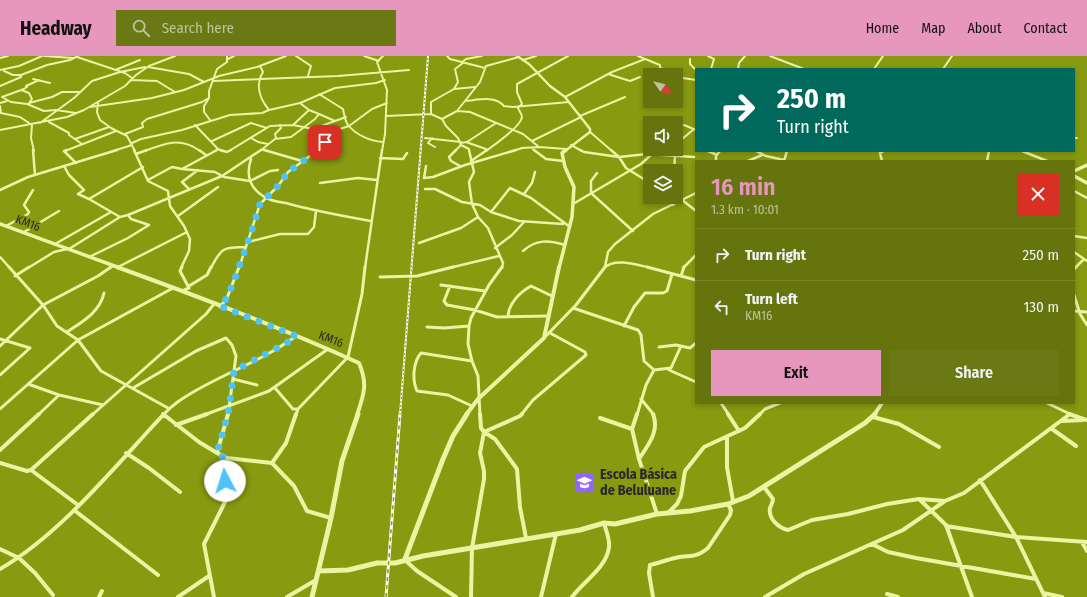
<!DOCTYPE html>
<meta charset="utf-8">
<style>
body{margin:0;font-family:"Fira Sans Condensed",sans-serif;background:#6b7915;color:#f1f3f6;height:100vh;display:flex;flex-direction:column;font-size:15px;white-space:nowrap}
*{box-sizing:border-box;margin:0}
p{font-size:13px;color:#bcc39d}
.icon{flex:none;width:22px;height:22px;fill:none;stroke:currentColor;stroke-width:2;stroke-linecap:round;stroke-linejoin:round}
.map{position:relative;flex:1;overflow:hidden}
.sheet{position:absolute;left:695px;top:104px;width:380px;height:244px;display:flex;flex-direction:column;background:#65740c;border-radius:0px;box-shadow:0 2px 6px #0003}
.sheet>*{flex:none}
.top-card{position:absolute;left:695px;top:12px;width:380px;height:84px;border-radius:0px;box-shadow:0 2px 6px #0003;background:#00695c;color:#fff;overflow:hidden}
.needle{width:26px;rotate:124deg}
.tools{position:absolute;left:643px;top:12px;display:grid;gap:8px}
.tools a{display:grid;place-items:center;width:40px;height:40px;border-radius:0px;background:#65740c;box-shadow:0 2px 6px #0003;font-size:20px}
.pin{position:absolute;display:grid;place-items:center;width:34px;height:34px;color:#fff;margin:-17px;border-radius:8px;box-shadow:0 2px 6px #0006}
.me{position:absolute;width:44px;margin:-22px;rotate:355deg;stroke-linejoin:round;filter:drop-shadow(0 0 3px #0008)}
.turn{display:flex;align-items:center;gap:14px;height:84px;padding:0 16px;font-size:18px}
.turn .icon{width:52px;height:52px;stroke-width:2.5}
.turn b{display:block;font-size:28px;line-height:34px}
.round{display:grid;place-items:center;flex:none;width:42px;height:42px;border-radius:0px;background:#6b7915}
.summary{display:flex;align-items:center;justify-content:space-between;height:68px;padding:0 16px}
h1{font-size:24px;font-weight:600;line-height:30px;color:#e797bd}
.primary-button{display:flex;gap:8px;margin-top:auto;padding:8px 16px}
.primary-button a{flex:1;height:46px;border-radius:0px;background:#e797bd;color:#111;font-size:16px;font-weight:600;line-height:46px;text-align:center}
.primary-button a+a{background:#6b7915;color:#f1f3f6}
ul{padding:0;list-style:none}
li{display:flex;align-items:center;gap:12px;height:52px;padding:0 16px;border-top:1px solid #79862d}
li div{flex:1}
li b{display:block;font-size:15px}
li em{font-style:normal}
header{display:flex;align-items:center;gap:24px;box-sizing:border-box;height:56px;padding:0 20px;background:#e797bd;color:#111}
header strong{font-size:19px}
nav{display:flex;gap:22px;margin-inline-start:auto;font-size:14px}
.search{width:280px;height:36px;background:#6b7915;display:flex;align-items:center;gap:10px;box-sizing:border-box;padding:0 14px;border-radius:0px;color:#bcc39d;font-size:15px}
.map>svg:first-child{display:block}
.lines{fill:none;stroke-linecap:round;stroke-linejoin:round}
.minor-far3{stroke:#ebf4a3;stroke-width:2}
.minor-far2{stroke:#ebf4a3;stroke-width:2.5}
.minor-far1{stroke:#ebf4a3;stroke-width:3}
.minor{stroke:#ebf4a3;stroke-width:4}
.tertiary-far3{stroke:#ebf4a3;stroke-width:2.5}
.tertiary-far2{stroke:#ebf4a3;stroke-width:3.5}
.tertiary-far1{stroke:#ebf4a3;stroke-width:4}
.tertiary{stroke:#ebf4a3;stroke-width:5}
.rail-far1-casing{stroke:#fff;stroke-width:2}
.rail-casing{stroke:#fff;stroke-width:3}
.rail-far1{stroke:#879a10;stroke-width:1;stroke-dasharray:2;stroke-linecap:butt}
.rail{stroke:#879a10;stroke-width:1.5;stroke-dasharray:4;stroke-linecap:butt}
.route{stroke:#4fc3f7;stroke-width:7;stroke-dasharray:0 12.6}
.labels{text-anchor:middle;stroke-width:3;stroke-linejoin:round;paint-order:stroke}
.street-label{font-size:12px;fill:#292929;stroke:#879a10}
.near-poi-label{font-size:14px;font-weight:bold;fill:#292929;stroke:#879a10;text-anchor:start}
</style>
<header>
<strong>Headway</strong>
<div class="search"><svg class="icon" aria-label="search" viewBox="0 0 24 24"><circle cx="10" cy="10" r="6"/><path d="M15 15l6 6"/></svg>Search here</div>
<nav><a>Home</a><a>Map</a><a>About</a><a>Contact</a></nav>
</header>
<div class="map">
<svg width="1087" height="541" viewBox="0 0 1087 541">
<rect width="100%" height="100%" fill="#879a10"/>
<g class="lines">
<path class="minor-far3" d="M44,0L73,2
M296,0L311,10L308,20
M364,0L379,5
M447,0L450,3L485,12
M638,0L660,9V12L677,17L676,19
M708,0L714,3L711,13
M770,0L804,13
M77,1L125,17L132,22
M0,2L8,0
M228,3L234,0
M690,3V8L696,14
M523,4L536,0
M462,6L466,3L482,0
M260,10L263,16C255,29 260,43 269,54L300,47L335,32L376,27L385,24
M148,11L189,18L204,26
M4,13V15L13,19H21L47,9L70,4L78,0
M738,13L739,7L745,0
M874,13L883,0
M943,13L952,0
M0,14L19,10L42,0
M115,14L140,4
M608,18L630,25L640,21
M676,21L696,24
M33,23L50,27
M39,24L26,30L27,31L24,33L2,41L11,46L27,48L44,55L56,54L76,57
M131,24L157,25L175,36
M213,25L338,20L409,14
M0,30L21,21L20,19
M454,33L475,31
M21,34L29,37L32,43L29,47
M319,38L343,53C344,58 345,65 348,69C356,79 370,85 383,86
M565,41L612,16L645,3
M465,45C478,44 495,39 504,50L513,51L569,46
M0,47L7,45
M29,47L52,41L62,36H79
M98,47L97,56L100,64L111,72L127,80L135,95
M0,50L1,57L20,61L32,69L31,82L34,95
M90,51L152,42L184,34L219,20L257,11L286,0
M457,55L480,26L486,10L519,1
M319,58L335,65
M386,60L431,58
M580,60L625,41
M442,63L431,58V46L454,33L458,26L455,13L463,7
M210,64L204,56V50L209,42V35L217,13L227,6V0
M49,66L69,77V79L82,88
M40,67L74,42L92,25L120,16L145,11
M195,69L218,93L223,95
M293,69L313,73L346,61
M684,69L696,74
M313,73L328,77
M0,74L67,61L84,54L125,30L136,19L149,10L175,0
M590,76L612,95
M125,78L143,71L142,67L147,63L202,46L209,42
M251,82L258,86L268,88
M276,82L275,78L281,72L280,69
M425,82L461,86
M432,82L428,87L435,91
M1074,82H1077
M75,83L109,71
M212,85L251,67L267,72
M532,85L581,61
M466,86L486,93
M132,87L141,83L182,74L230,59L262,57L269,54
M461,87L467,86L496,67
M571,89L582,95
M532,92L535,95
M262,93L268,95
M65,95L116,75
M113,95L132,89
M145,95C165,87 181,81 200,95
M215,95L218,93
M229,95L270,70L293,69L309,54L300,47
M260,95L275,83L291,81L315,63L319,58L309,54
M317,95L323,90L328,77L349,70L372,53L387,47
M382,95L385,78L387,34L377,6L383,0
M455,95L461,89
M469,95V93L461,89L458,82L446,70L442,63L457,55L470,56L523,78L539,91L566,93
M486,95C494,89 521,71 522,61C522,58 519,55 518,52L522,48L517,36V28L568,0
M513,95L522,92L539,91
M677,95L681,84L694,73"/>
<path class="minor-far2" d="M33,94L35,119
M67,94L64,95L76,107
M134,94L148,125L168,135L170,150L184,170L190,183L189,195L181,212
M199,94L206,99
M220,94L227,96L231,94
M264,94L302,105
M456,94L449,101L451,105L460,110
M469,94L474,116L469,126L472,148L478,161L488,172L503,207L502,212
M534,94L546,103L563,105
M580,94L584,96L619,101
M611,94L619,101L626,112L650,127
M708,95L717,99
M756,95L766,100L784,104
M1022,95L1047,105
M136,98L147,94
M619,101L647,98L694,101
M380,102L403,103L407,97
M251,103C246,118 249,131 263,140C269,145 279,146 286,147C314,155 343,160 371,165
M471,105L487,94
M716,105V100L720,95
M748,105L762,99
M784,105L787,95
M882,105L880,97L884,95
M987,105L989,95
M64,110L69,119L84,134L78,138L89,143
M426,110L424,122L433,121L465,109L516,94
M143,111L89,143L120,161L128,159L222,120L261,94
M182,113L215,116L224,121L250,125L270,115L278,114
M674,115L675,100L677,94
M597,117L591,125V137L633,175
M148,124L172,111L182,113L217,94
M320,127L358,122L377,124
M189,133L182,126L198,114
M425,133H435L462,146L480,149L491,156L519,165L563,168
M0,134L28,121L117,94
M1074,135L1087,142
M524,138L532,127L535,116
M676,139L696,155
M672,141L673,149
M573,148L641,108L652,98
M491,156L510,132L531,142L570,171
M178,160L218,131
M6,170L28,158L29,156L24,149L33,134
M24,176L59,155
M1074,180L1087,182
M248,186L280,178H308L314,171L316,155
M419,187L461,172L478,161
M55,188L111,156
M495,192L512,179L524,166
M69,193L120,161
M523,195C536,183 549,184 565,189
M1074,196L1087,205
M0,201L10,212
M89,201L128,182L149,169L131,163L128,159
M118,211L187,176
M605,211L608,196L615,188L653,158L696,137
M28,212L54,196L67,193
M110,212L113,210
M211,212C221,192 223,191 246,191
M239,212L260,148L278,130L288,116L318,94
M365,212L382,94
M449,212L499,200
M604,212C615,201 638,209 651,212
M683,212L696,199
M1075,212L1084,203"/>
<path class="minor-far1" d="M9,211L43,249L57,270L78,284L101,315L168,352
M182,211L180,215L189,232L182,235
M647,211L696,224
M1074,213L1076,211
M15,220L29,211
M681,220L684,211
M380,221L417,220L453,211
M441,229L485,235
M189,230L207,219L211,211
M450,230L444,245L447,249L475,254L497,261L549,260
M1074,239L1080,258L1087,269
M220,251L227,242L239,211
M573,252L638,274L641,279L644,305L654,314
M1074,255L1087,256
M508,260C509,247 520,236 531,230L552,240
M624,270L634,251L645,237H663L667,235L672,218
M427,271L444,272L469,270
M67,276C82,266 100,256 104,237
M544,282L576,249L605,211
M0,283L30,292L0,319
M0,290L43,249L98,220L111,211
M659,291L676,289L690,292L696,287
M472,305L421,297C413,306 412,324 417,335L448,339L472,350
M654,314L671,312L681,290
M669,314L696,326
M233,323L257,329
M28,328L59,339L103,349
M133,332L196,295L226,282L232,289L236,300L228,359
M275,332L293,353H298L348,301L362,238L365,211
M641,343L654,359
M721,347L729,359
M1047,347L1072,359
M0,353L78,284L173,232
M38,359L59,339
M92,359L206,258L214,248
M163,359C173,348 183,342 195,335C228,316 265,303 296,280
M204,359L269,335L328,293
M296,359L298,353
M480,359L478,320L472,305L468,288L469,270L471,262L489,229L502,211
M521,359L533,344L586,299L585,296L550,277
M637,359L646,329L654,314
M759,359L765,353L780,347"/>
<path class="minor" d="M163,358L199,386L217,397
M228,358L217,397L227,402L272,407L294,430L307,455L331,462
M480,358L481,372L484,376L495,383L517,413L520,451L526,482
M637,358L632,373L639,403L657,458
M728,358L739,375
M1069,358L1087,364
M873,361L899,368L939,391
M600,362L632,373
M1063,365L1083,364
M176,369L207,358
M1052,373L1076,390
M727,381V411L733,445
M0,394L39,358
M126,397L149,412L180,436
M639,403C648,389 660,375 653,358
M0,407L27,415L31,414L93,358
M272,407L286,387L296,358
M31,414L78,449
M980,424L1016,481L1045,541
M764,431L773,443C773,447 771,449 770,452C768,463 779,472 788,474L812,464L848,458L887,448L919,443L945,445
M919,443L946,469L972,541
M74,454L158,519
M669,456L677,448L681,440L685,415L704,391L745,372L760,358
M946,470L1016,481L1087,486
M1082,486L1087,495
M872,488L888,496L916,502L1036,523
M0,493L19,502L35,517L53,539
M406,505L417,515L456,541
M0,513C61,478 116,409 164,358
M1043,537L1062,541
M887,538L898,541
M99,541L102,535
M178,541L209,520
M214,541L204,488L228,440V431L222,414L223,401
M287,541L316,524
M471,541L472,492L484,423V415L480,397L484,376L520,360L522,358
M541,541L556,478
M572,541C583,526 607,511 609,491C610,483 606,475 604,467
M653,541L649,517L650,509C658,507 667,504 675,502C690,498 693,504 708,492L730,459L731,454L728,448
M765,541L804,518L903,474L945,445L964,437L1070,358"/>
<path class="tertiary-far3" d="M517,0L529,8L550,30L565,41L590,73V76L565,95"/>
<path class="tertiary-far2" d="M1074,115L1087,109
M1074,120L1087,127
M0,168L120,212
M559,212L572,161L574,131L565,111L562,97L566,94"/>
<path class="tertiary-far1" d="M117,211C199,241 280,271 359,307C368,328 364,338 357,359
M466,359L478,343L544,282L559,211
M874,359L882,347"/>
<path class="tertiary" d="M405,503L443,403L453,380L467,358
M319,515L348,514L377,507H395L423,500L580,474L604,467L615,468L657,458L690,455L728,448L749,440L865,367L875,358
M312,541L331,462L342,405L358,358"/>
<defs>
<path id="rail-far1" d="M400,359L428,0"/>
<path id="rail" d="M386,541L400,358"/>
</defs>
<use href="#rail-far1" class="rail-far1-casing"/>
<use href="#rail" class="rail-casing"/>
<use href="#rail-far1" class="rail-far1"/>
<use href="#rail" class="rail"/>
</g>
<g class="lines">
<path class="route" d="M225,425L222,414L223,401L217,397L228,358L234,315L288,286L296,280L220,250L227,242L234,225L251,177L260,148L278,130L288,116L321,92L325,86"/>
</g>
<defs>
<symbol id="school-square" viewBox="-11 -11 22 22"><rect x="-9" y="-9" width="18" height="18" rx="4" fill="#9166ff" stroke="#879a10"/><path d="M0-5L7-2L0 1L-7-2ZM-4 1L0 2.5L4 1V4Q0 6-4 4Z" fill="#fff"/></symbol>
</defs>
<g fill-rule="evenodd">
<use href="#school-square" x="572" y="414" width="25" height="25"/>
</g>
<g class="labels">
<g class="street-label">
<text transform="translate(28 167) rotate(21)" y="4">KM16</text>
<text transform="translate(331 283) rotate(22)" y="4">KM16</text>
</g>
<g class="near-poi-label">
<text x="600" y="423">Escola Básica<tspan x="600" dy="16">de Beluluane</tspan></text>
</g>
</g>
</svg>
<div class="tools">
<a><svg class="needle" viewBox="-14 -14 28 28"><path d="M0-13l5 13h-10z" fill="#e53935"/><path d="M0 13l5-13h-10z" fill="#bcc39d"/></svg></a>
<a><svg class="icon" aria-label="sound" viewBox="0 0 24 24"><path d="M4 9h4l5-4v14l-5-4H4zM17 9q2 3 0 6"/></svg></a>
<a><svg class="icon" aria-label="layers" viewBox="0 0 24 24"><path d="M12 4l9 5-9 5-9-5zM3 14l9 5 9-5"/></svg></a>
</div>
<div class="pin" style="left:325px;top:86px;background:#d93025"><svg class="icon" aria-label="arrive" viewBox="0 0 24 24"><path d="M6 21V4h12l-3 4 3 4H6"/></svg></div>
<svg class="me" style="left:225px;top:425px" viewBox="-20 -20 40 40"><circle r="19" fill="#fff"/><path d="M0-13L10 11 0 6-10 11z" fill="#4fc3f7"/></svg>
<div class="top-card">
<div class="turn"><svg class="icon" aria-label="right" viewBox="0 0 24 24"><path d="M7 20v-9h11M14 6l5 5-5 5"/></svg><div><b>250 m</b>Turn right</div></div>
</div>
<section class="sheet">
<div class="summary"><div><h1>16 min</h1><p>1.3 km · 10:01</p></div><a class="round" style="background:#d93025;color:#fff"><svg class="icon" aria-label="close" viewBox="0 0 24 24"><path d="M6 6l12 12M18 6L6 18"/></svg></a></div>
<ul>
<li><svg class="icon" aria-label="right" viewBox="0 0 24 24"><path d="M7 20v-9h11M14 6l5 5-5 5"/></svg><div><b>Turn right</b></div><em>250 m</em></li>
<li><svg class="icon" aria-label="left" viewBox="0 0 24 24"><path d="M17 20v-9H6M10 6l-5 5 5 5"/></svg><div><b>Turn left</b><p>KM16</p></div><em>130 m</em></li>
</ul>
<div class="primary-button"><a>Exit</a><a>Share</a></div>
</section>
</div>
